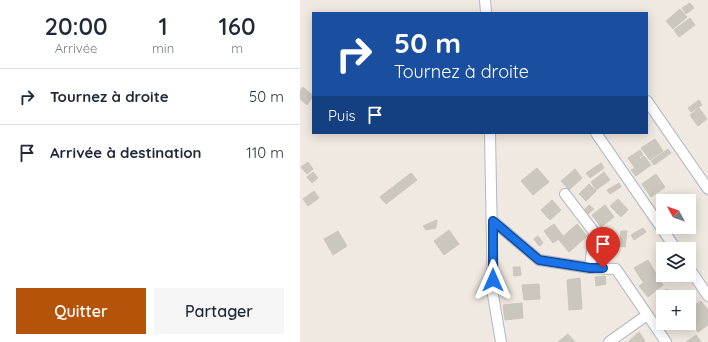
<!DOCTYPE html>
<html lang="fr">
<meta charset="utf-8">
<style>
body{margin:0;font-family:Quicksand,sans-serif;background:#f6f6f7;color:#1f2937;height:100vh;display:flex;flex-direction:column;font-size:15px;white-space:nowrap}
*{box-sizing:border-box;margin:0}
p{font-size:13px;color:#747a83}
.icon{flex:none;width:22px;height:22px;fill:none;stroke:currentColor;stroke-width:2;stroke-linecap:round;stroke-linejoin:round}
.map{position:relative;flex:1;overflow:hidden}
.side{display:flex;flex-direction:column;background:#fff;width:300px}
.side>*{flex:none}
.banner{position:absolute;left:12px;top:12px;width:336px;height:122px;border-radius:0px;box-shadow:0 2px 10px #0003;background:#1a4fa0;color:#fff;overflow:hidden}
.needle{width:26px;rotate:310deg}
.tools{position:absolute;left:356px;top:194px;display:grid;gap:8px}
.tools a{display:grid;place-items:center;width:40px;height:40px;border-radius:0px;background:#fff;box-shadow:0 2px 10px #0003;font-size:20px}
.pin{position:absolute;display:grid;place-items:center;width:34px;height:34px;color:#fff;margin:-41px -17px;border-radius:50% 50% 50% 0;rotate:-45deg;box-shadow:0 0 4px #0007}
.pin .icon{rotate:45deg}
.me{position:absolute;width:44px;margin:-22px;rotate:0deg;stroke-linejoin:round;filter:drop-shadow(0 0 3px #0008)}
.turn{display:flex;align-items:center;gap:14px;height:84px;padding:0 16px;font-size:18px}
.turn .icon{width:52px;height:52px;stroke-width:2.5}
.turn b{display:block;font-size:28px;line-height:34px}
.then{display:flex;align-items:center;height:38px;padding:0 16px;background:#0003;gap:8px;font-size:15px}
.eta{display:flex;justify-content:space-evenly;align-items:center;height:68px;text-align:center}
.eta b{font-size:24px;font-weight:600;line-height:28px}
.button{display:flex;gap:8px;margin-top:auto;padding:8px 16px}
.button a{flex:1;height:46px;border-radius:0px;background:#b45309;color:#fff;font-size:16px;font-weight:600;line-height:46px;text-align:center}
.button a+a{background:#f6f6f7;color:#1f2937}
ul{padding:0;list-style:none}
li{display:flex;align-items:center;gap:12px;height:56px;padding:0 16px;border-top:1px solid #e0e1e3}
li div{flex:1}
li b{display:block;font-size:15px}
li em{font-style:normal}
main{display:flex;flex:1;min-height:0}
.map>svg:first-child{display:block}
.building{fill:#cbc7bf;stroke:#cbc5ba}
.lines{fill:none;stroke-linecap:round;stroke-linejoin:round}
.minor-casing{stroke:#b4b7c1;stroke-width:12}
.minor{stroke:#fff;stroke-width:10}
.route-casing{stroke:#114b97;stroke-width:10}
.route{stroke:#1a73e8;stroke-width:7}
</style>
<main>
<section class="side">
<div class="eta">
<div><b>20:00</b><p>Arrivée</p></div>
<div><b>1</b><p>min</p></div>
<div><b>160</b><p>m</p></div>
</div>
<ul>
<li><svg class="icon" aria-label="right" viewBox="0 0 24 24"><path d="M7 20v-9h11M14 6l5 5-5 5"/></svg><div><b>Tournez à droite</b></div><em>50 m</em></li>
<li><svg class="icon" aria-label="arrive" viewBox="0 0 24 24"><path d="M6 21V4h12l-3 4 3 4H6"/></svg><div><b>Arrivée à destination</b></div><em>110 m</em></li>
</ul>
<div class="button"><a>Quitter</a><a>Partager</a></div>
</section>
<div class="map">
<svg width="408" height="342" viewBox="0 0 408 342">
<rect width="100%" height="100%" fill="#efe9e1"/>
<path class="building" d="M390,3L394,8L386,14L382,8Z
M380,9L387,17L373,29L366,21Z
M390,18L395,25L379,37L374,30Z
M3,87L13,96L7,105L0,99V91Z
M399,100L402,105L391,112L388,108Z
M399,108L407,119L398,126L390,115Z
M355,139L363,151L350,160L341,148Z
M368,149L371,153L354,165L351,161Z
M340,150L343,155L339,157L340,159L344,156L351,165L336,176L331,170L335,168L328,158Z
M8,162L13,169L7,174L1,167Z
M301,163L304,168L290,178L286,173Z
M237,168L249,182L233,195L221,181Z
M275,169L282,178L269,190L261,181Z
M13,172L18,178L12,183L7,177Z
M304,172L310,180L296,190L291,182Z
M111,173L117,180L86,204L80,197Z
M356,174L365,187L351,197L342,184Z
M319,183L321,187L310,194L307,190Z
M289,184L296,191L286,201L279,194Z
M14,191L19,198L8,206L3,199Z
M318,199L328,210L321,217L310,206Z
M252,200L261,210L250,220L241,210Z
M289,205L294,209L288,214L284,210Z
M305,205L314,217L301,227L292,215Z
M137,220L136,228L126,230L123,226Z
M254,224L263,236L253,243L244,231Z
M277,224L287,236L269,252L259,240Z
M343,228L346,232L334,240L331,235Z
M149,230L159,244L144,255L134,241Z
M38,231L47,246L33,255L24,239Z
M321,231H327L325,247L319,246Z
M238,236L243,243L239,246L234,239Z
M348,260L356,274L343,282L334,268Z
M213,267H220L221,275L214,276Z
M356,274L363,285L348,297L339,286Z
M305,276L306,284L296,286L295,277Z
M280,278L282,309L269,310L267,280Z
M239,284L240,299L224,300L222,285Z
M367,289L372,297H363L362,300L358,295Z
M401,301L408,310V325L398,332L389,319V309Z
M222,303L223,318L205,320L203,305Z
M339,332L345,341L343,342H328Z
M268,334L275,342H258Z
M396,335L401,342H386Z"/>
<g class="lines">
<defs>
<path id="minor" d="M185,0L186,13
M347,101L408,189
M190,133L193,295L201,342
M296,133L376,249
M265,194L294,232L290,268
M193,221L239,260L290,268L316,269L366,342
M389,268L408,296
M309,342L347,315"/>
</defs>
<use href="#minor" class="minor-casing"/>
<use href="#minor" class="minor"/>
</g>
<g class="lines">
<defs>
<path id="route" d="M193,280V221L239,260L290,268H303"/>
</defs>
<use href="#route" class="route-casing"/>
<use href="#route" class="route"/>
</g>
</svg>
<div class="tools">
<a><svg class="needle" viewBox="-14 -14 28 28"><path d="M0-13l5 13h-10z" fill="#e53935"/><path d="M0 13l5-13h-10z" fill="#747a83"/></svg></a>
<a><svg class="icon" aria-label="layers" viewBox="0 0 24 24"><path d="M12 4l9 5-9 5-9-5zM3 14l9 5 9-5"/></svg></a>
<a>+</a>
</div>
<div class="pin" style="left:303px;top:268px;background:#d93025"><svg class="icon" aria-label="arrive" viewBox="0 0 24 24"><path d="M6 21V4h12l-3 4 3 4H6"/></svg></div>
<svg class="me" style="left:193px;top:280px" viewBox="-20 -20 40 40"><path d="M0-17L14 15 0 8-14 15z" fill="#1a73e8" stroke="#fff" stroke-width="4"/></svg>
<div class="banner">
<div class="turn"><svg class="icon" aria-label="right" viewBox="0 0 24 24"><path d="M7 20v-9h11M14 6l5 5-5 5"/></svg><div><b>50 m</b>Tournez à droite</div></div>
<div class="then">Puis<svg class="icon" aria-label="arrive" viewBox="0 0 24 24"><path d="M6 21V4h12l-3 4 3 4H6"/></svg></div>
</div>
</div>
</main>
